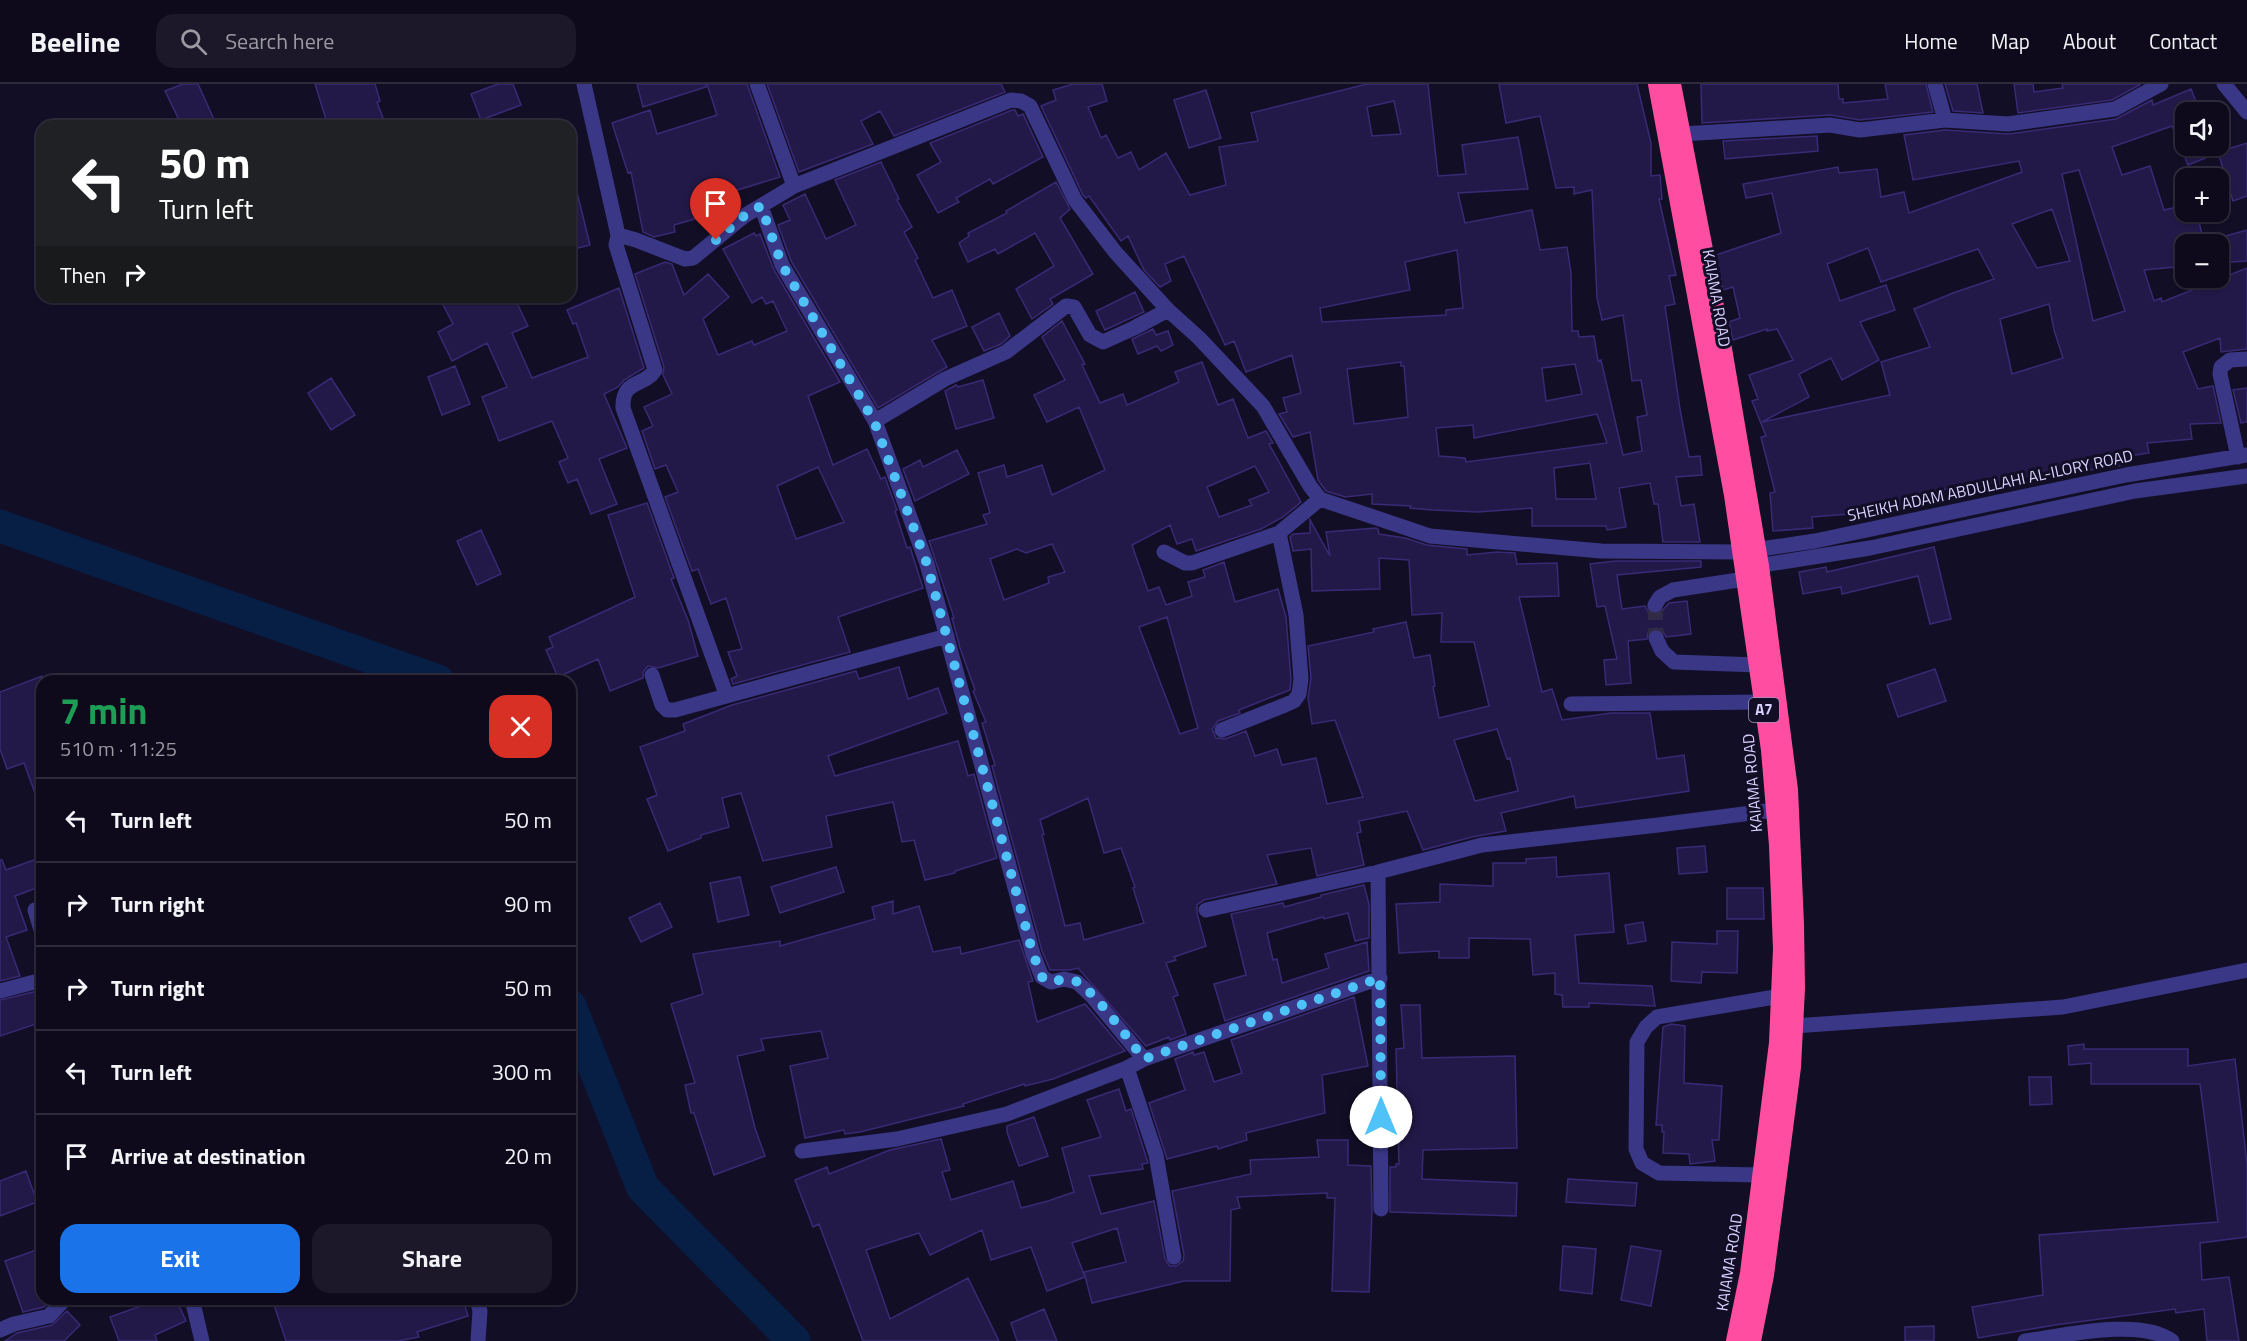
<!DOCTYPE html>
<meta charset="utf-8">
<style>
body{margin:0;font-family:"Titillium Web",sans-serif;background:#1c1829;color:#f1f3f6;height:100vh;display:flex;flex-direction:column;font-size:22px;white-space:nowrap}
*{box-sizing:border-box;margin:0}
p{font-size:20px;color:#9b9aa3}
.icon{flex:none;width:33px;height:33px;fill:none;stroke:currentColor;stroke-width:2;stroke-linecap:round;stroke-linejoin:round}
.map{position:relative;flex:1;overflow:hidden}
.details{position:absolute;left:36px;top:591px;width:540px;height:630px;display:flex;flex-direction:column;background:#0e0a1c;border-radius:18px;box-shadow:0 2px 4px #0004,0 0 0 2px #2e2b3b}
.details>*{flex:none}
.banner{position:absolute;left:36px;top:36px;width:540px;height:183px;border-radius:18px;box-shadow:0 2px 4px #0004,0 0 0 2px #2e2b3b;background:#202124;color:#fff;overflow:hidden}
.controls{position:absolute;left:2175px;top:18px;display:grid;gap:12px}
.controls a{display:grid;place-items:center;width:54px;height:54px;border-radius:12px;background:#0e0a1c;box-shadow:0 2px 4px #0004,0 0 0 2px #2e2b3b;font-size:30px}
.pin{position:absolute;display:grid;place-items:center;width:51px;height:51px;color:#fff;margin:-62px -26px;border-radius:50% 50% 50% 0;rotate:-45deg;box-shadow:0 0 6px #0007}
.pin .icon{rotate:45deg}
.me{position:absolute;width:66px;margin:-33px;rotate:0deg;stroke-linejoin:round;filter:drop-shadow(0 0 4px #0008)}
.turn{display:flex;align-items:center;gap:21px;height:126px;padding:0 24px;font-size:27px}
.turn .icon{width:78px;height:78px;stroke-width:2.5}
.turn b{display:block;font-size:42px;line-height:51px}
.then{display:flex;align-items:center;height:57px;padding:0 24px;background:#0003;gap:12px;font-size:22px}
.round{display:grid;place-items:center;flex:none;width:63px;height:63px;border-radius:18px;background:#1c1829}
.headline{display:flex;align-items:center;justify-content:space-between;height:102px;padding:0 24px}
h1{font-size:36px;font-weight:700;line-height:45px;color:#1e9e55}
.button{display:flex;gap:12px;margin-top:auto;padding:12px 24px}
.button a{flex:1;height:69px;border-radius:18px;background:#1a73e8;color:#fff;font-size:24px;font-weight:700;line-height:69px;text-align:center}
.button a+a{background:#1c1829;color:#f1f3f6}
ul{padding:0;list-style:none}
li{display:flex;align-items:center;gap:18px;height:84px;padding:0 24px;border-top:2px solid #2e2b3b}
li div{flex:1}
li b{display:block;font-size:22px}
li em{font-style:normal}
header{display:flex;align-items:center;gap:36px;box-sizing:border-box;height:84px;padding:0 30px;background:#0e0a1c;border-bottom:2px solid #2e2b3b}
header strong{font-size:28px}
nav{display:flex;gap:33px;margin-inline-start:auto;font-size:21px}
.search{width:420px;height:54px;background:#1c1829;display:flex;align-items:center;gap:15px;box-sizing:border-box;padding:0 21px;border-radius:18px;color:#9b9aa3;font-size:22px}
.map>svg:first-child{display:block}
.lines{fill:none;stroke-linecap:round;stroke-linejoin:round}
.river{stroke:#071e45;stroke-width:33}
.building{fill:#231948;stroke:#392a75;stroke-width:1.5;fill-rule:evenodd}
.minor-tunnel{stroke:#302c47;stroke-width:15;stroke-dasharray:15 8;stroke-linecap:butt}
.minor{stroke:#3a3787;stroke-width:15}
.highway{stroke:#ff4ea2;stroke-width:18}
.route{stroke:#4fc3f7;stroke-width:10;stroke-dasharray:0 18}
.labels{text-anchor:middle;stroke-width:6;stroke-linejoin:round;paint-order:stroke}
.shield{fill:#120e26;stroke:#9d98be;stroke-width:1.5}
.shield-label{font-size:15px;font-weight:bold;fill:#d8d3ff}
.street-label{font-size:16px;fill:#d8d3ff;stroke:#120e26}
</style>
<header>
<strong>Beeline</strong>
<div class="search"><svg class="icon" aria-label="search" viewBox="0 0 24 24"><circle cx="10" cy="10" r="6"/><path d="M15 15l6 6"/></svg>Search here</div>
<nav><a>Home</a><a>Map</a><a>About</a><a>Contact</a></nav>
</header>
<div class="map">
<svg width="2247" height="1257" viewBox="0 0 2247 1257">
<rect width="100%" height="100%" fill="#120e26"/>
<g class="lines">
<path class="river" d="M0,442L438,597
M570,922L643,1104L794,1257"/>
</g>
<path class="building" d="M183,0H198L217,42H182L165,7Z
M315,0H375L380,17L377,18L386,42H328Z
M498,0H513L521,21L481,36L471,10Z
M637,0H706V3L643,23Z
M707,0H747L780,93L708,115L712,130L674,141L675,148L654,153L643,148L631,88L628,89L612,39L650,26L657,50L717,31Z
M767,0H1001L1005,8L894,52L880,27L861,37L873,60L799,88Z
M1073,0H1102L1107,17L1088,23L1101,54L1106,51L1118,74L1131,68L1139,86L1166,69L1190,111L1226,101L1219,63L1258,57L1251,29L1367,0H1428L1438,92L1466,90L1462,61L1518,53L1528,105L1458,109L1465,139L1532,126L1540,166L1567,163L1571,189L1572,247H1578L1579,253L1594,252L1598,277L1601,276L1623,371L1642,367L1637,333L1647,331L1641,296L1632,297L1623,231L1602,236L1597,214L1592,106L1574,110V103L1556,104L1540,32L1506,39L1499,0H1637L1651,59V92L1660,91L1662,115H1659L1676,191L1669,192L1675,220L1665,222L1680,325L1689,373L1700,372L1702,391L1676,393L1681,422L1694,420L1700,458H1663L1658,420H1654L1650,399L1619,404L1626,443L1607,446L1606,442H1532V424L1478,428L1433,426L1410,424L1411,422L1372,420V410L1345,413L1326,407L1318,396L1310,348L1293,353L1279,330L1287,328L1283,314L1301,309L1292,271L1246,288L1234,257L1225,261L1184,172L1165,180L1171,197L1160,203L1144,186L1128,152L1121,157L1089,112L1086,114L1083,111L1041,22L1056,16L1053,6ZM1394,17L1401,50L1372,52L1367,23ZM1457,166L1463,224L1446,226V231L1322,238L1320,224L1410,206L1405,178ZM1401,278V282H1404L1408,333L1354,340L1347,285ZM1575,280L1582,310L1546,317L1542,284ZM1597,330L1607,359L1466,378L1465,374L1439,372L1436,344L1473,341L1474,354ZM1590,379L1596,415H1556L1554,384Z
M1701,0H1838L1839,15H1843V19L1888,15L1885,0H1926L1933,28L1860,36L1830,31L1702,39Z
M1945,0H1977L1983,29L1953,27Z
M2014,0H2033L2034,8L2063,4L2062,0H2141L2112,16L2018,29Z
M2191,5L2197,20L2186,25V62H2205L2210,72L2188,81L2172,42L2112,63L2122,91L2150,82L2164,126L2186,121V128H2197L2204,160H2186V182L2144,186L2154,217L2161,214L2162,218L2247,184V265L2221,268L2220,254L2183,268L2198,305L2213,302L2221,339L2190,340L2192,355L2147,359L2149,369L2123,373L2124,381L2083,387L2082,385L2044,393L2043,388L1993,402L1991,396L1936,407L1938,415L1863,433L1862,429L1812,433L1813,444L1773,447L1770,409L1775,408L1761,353L1766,352L1752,317L1758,315L1749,291L1793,276L1777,245L1767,247V245L1733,256L1729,238L1740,234L1733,203L1723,206L1716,171L1781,149L1772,109L1746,114L1743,100L1838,83L1839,89L1877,85L1881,113L1904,108L1909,129L2022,88L2019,77L1913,96L1904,51L1945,46L2009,50L2116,35L2152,16L2153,21ZM2079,86L2125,227L2093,237L2062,90ZM2052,125L2070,177L2037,184L2012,140ZM1868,164L1881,198L1978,165L1994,195L1953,209L1914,225L1930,263L1881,278L1890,311L1762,338L1809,313L1799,290L1831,274L1842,296L1879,276L1860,238L1895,226L1886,201L1840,217L1827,180ZM2049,220L2054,246L2063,274L2012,290L2000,235Z
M1206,6L1221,54L1189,64L1174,16Z
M1012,26H1015L1018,32L1023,30L1043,73L993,100L990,95L956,114L959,118L938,129L917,91L941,78L930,59Z
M1817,52L1818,67L1725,75L1723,57Z
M2247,59V112L2233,117L2218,68Z
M881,78L899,115L897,116L912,143L904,148L918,174L915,176L933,214L952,206L967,242L932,256L947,283L878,324L791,177L778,141L790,136L783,121L805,110L826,155L856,141L835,96Z
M1056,98L1070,125L1060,134L1093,190L1050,215L1053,220L1032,235L1016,205L1054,182L1035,149L998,170L995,165L968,178L959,159L969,152L968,149L1007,129L1006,127Z
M576,104L590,161L570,166V105Z
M2247,146V177L2218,179V154Z
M754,149L756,152L760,150L774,186L840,298L808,312L833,381L867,365L881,395L885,393L897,426L895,427L907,464L910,463L923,504L838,533L850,568L733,600L731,595L737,592L728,568L742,565L726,514L711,520L698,485L692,487L665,413L678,408L666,381L655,385L642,347L653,342L644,323L672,310L663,291L664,283L635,190L665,178L672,180L684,211L708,190L729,213L703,235L718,271L752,257L754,261L787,247L773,217L766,220L762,213L752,219L723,165ZM818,383L844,438L796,455L777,402Z
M619,204L644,284L624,296L618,303L604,310L627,364L599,375L617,420L591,430L577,395L568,399L559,378L568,374L552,337L499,357L482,313L507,303L487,259L452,277L438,248L453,240L439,213H514L528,242L512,249L532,294L588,273L576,239L573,240L567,226Z
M1135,208L1144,228L1105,246L1096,227Z
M999,229L1010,252L1001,260L984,267L972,243Z
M1062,237L1085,280L1082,281L1100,319L1123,310L1127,321L1179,298L1175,288L1202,278L1218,321L1233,315L1248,354L1266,347L1273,359L1269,360L1301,418L1283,433L1261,445L1196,467L1192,455L1177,460L1170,441L1132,461L1148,507L1159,503L1166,521L1192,512L1188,498L1205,493L1203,486L1224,478L1235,518L1278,505L1286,533L1291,595L1290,606L1239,626L1240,629L1218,637L1212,645L1216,654L1225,655L1246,647L1255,672L1277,665L1282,681L1316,674L1327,720L1363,713L1335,636L1312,640L1308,614L1311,594L1308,562L1374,548L1373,545L1406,538L1414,574L1430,571L1435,602L1433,603L1439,634L1489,622L1474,558H1441L1442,529L1412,531L1409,476L1379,474L1380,505L1312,507L1311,465L1293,467L1290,453L1293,450L1310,449V436L1330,472L1326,448L1376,444L1378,445L1379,450L1405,454L1427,461L1467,465V471L1497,468L1515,469L1517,480L1557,479L1559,512L1519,513L1542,608L1552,605L1562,636L1611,629H1650L1657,675L1684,671L1689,707L1576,724L1574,712L1501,729L1506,747L1472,753L1423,766L1407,727L1359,737L1361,748L1357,749L1364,781L1317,792L1311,764L1267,771L1277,800L1204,816L1197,821V829L1206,862L1174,873L1176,876L1166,879L1178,911L1173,913L1186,950L1170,956L1169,953L1146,962L1078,884L1070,886H1050L1042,867L992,682L995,681L982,639L986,638L973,607L975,606L960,564L952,534H954L929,457L987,440L983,431L990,429L978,389L1004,381L1007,393L1042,381L1052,411L1105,386L1079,323L1047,338L1034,311L1065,296L1042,253ZM1255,382L1269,408L1249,416L1252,421L1219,433L1207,403ZM1052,460L1065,488L1048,493L1049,499L1004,516L990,475L1017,465L1026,469ZM1167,533L1198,644L1180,650L1139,543ZM1497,645L1507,675L1510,674L1518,707L1475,717L1454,656ZM1088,714L1104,769L1121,764L1135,803L1133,804L1144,839L1084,856L1080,839L1065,842L1042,751L1044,750L1040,736Z
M1153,245L1156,251L1168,247L1173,261L1161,267L1157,262L1138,270L1132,255Z
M455,282L470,320L442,331L428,293Z
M331,294L355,331L331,346L308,309Z
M983,296L994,334L956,345L945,307L956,301L958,303Z
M2247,304V338L2241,339L2233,306Z
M957,366L969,390L915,417L903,385L920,376L923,383Z
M647,419L674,494L671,495L688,536L698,572L658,584L648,582L643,588V594L610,607L598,575L558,593L546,566L553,563L549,553L635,513L608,431Z
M481,446L501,490L477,501L457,457Z
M1934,463L1951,535L1930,540L1918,492L1842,510L1841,503L1803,510L1799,488L1826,483L1827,488Z
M1615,477H1701V483L1617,491L1622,525L1645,522L1649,529L1655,531L1660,529L1669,519L1687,517L1691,550L1666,553L1662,546L1656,544L1648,548L1647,555L1628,557L1631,599L1606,601L1604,576L1617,575L1605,522L1597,523L1590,480Z
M899,583L908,615L938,604L947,629L828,672L835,692L958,657L968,692L974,690L997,774L955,787V789L925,796L914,756L902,758L893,718L826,732L832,763L763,777L741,709L722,714L729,743L701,751V754L668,767L647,715L657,711L640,663L685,647L683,640L732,621L856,587L859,595Z
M1935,585L1946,617L1898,633L1887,601Z
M42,592V723H40L24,679L7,685L0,665V608Z
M1705,762L1707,788L1679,790L1677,764Z
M42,773V802L15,812L27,846L6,853L20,892L0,897V776H2L6,786Z
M1556,773L1557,793L1609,789L1614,848L1575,851L1579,899L1652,902L1655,922L1589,919V923H1563L1562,911L1555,910V889L1533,891L1530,855L1469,854V874H1439V867L1399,869L1396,820L1440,818V800L1493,802V779H1526V775Z
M836,783L844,808L780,829L771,803Z
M740,793L749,831L718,838L710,799Z
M1364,801L1369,820V854L1355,857L1348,829L1324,835L1323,833L1267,849L1273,876L1277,875L1282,899L1329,884L1325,870L1367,858L1369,887L1225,937L1214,900L1246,891L1231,830L1283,819L1284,823L1321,813V811Z
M1727,804H1763L1764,835H1727Z
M893,817V830L919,822L933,868L960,863L961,870L1019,856L1033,897L1028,898L1037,938L1085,920L1125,967L1053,995L1025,1002L1024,1000L963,1020L964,1022L860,1048L845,1050L844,1046L805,1054L790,982L828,974L821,947L761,955L764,966L737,972L755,1044L765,1072L714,1091L694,1029H691L685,1001L695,999L671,920L703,910L693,870L780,857V862L875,835L872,823Z
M660,819L672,843L641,858L629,834Z
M1643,838L1646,857L1628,860L1625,841Z
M1717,847H1738L1737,889L1702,888L1701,899L1671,897L1672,858L1717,860Z
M42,906V938L0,952V916Z
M1354,913L1368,982L1322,991L1325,1029L1246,1049L1247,1056L1218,1065L1217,1062L1167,1075L1149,1019L1185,1006L1175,975L1193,968L1194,971L1204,968L1214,998L1242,989L1231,956Z
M1401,921H1420L1422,974L1515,972L1517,1064L1423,1066L1422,1095L1517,1099L1516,1132L1390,1128V1083H1396V1080H1399L1396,965L1404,964Z
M1671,940L1685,942L1684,999L1722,1002L1719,1056H1712L1715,1077L1690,1080L1689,1070L1663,1069L1664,1048H1662V1041H1656L1663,943Z
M2084,960V965H2188V982L2235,975L2247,1080V1153L2200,1159L2202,1196L2229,1193L2239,1257H2207L2204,1225L2176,1229L2175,1225L2055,1241L1978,1254L1972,1223L2043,1211L2039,1151L2218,1138L2200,1000H2091V979L2069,981L2068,962Z
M2029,993H2051L2052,1020L2030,1021Z
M1119,1005L1126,1027L1131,1025L1148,1079L1142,1080L1143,1085L1089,1092L1101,1130L1154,1117L1165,1175L1170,1182H1176L1183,1177L1184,1171L1172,1107L1251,1090L1250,1076L1319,1073L1317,1056H1348V1081L1371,1082L1372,1127L1369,1208L1332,1207L1335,1114H1327V1109L1237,1113L1240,1124L1231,1126L1230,1197H1184L1092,1219L1084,1188L1126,1178L1117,1144L1072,1159L1085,1193L1047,1207L1031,1163L991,1176L982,1146L930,1171L919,1149L866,1166L890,1235L968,1194L999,1257H863L819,1140L813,1143L795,1096L827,1083L829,1090L890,1066L941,1055L950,1086L942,1088L951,1116L1013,1097L1021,1124L1048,1117L1074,1108L1062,1064L1101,1053L1087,1016Z
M1034,1033L1048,1072L1019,1082L1007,1048V1042Z
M26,1087L37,1118L0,1132V1097Z
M1568,1095L1637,1099L1635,1122L1566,1118Z
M1563,1162L1596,1165L1592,1210L1560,1206Z
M1631,1162L1661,1167L1651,1222L1621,1216Z
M42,1164V1215H48L49,1217L44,1223L23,1228L5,1177Z
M138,1215H176L186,1237L155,1251L157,1257H119L110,1233L141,1222Z
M272,1215H463L468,1232L417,1248L419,1253L398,1257H286Z
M1044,1225L1057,1257H1017L1011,1239Z
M67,1227L80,1241L64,1257H5L17,1249L52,1241Z
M1934,1242V1257H1905V1243Z"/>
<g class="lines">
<path class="minor-tunnel" d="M1655,521L1656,554"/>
<path class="minor" d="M584,0L618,151L636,156L685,175L693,174L744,132L794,102L1011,16L1021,17L1030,22L1075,116L1116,169L1168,226L1199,254L1263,322L1310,402L1320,415L1430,452L1601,467L1741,468L1815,457L2126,391L2247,371
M757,0L794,102
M1935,0L1945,36
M2224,0L2247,28
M1682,50L1830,41L1860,46L1945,36L2008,40L2115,25L2161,0
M761,122L782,181L875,337L927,480L1033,870L1042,893L1051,898L1064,895L1077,898L1091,911L1144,975
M618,151L616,161L655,286C644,304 622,294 623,324L726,610
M875,337L945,295L1006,268L1066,222L1074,223L1090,251L1103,258L1134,244L1168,226
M2238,373L2220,290L2221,283L2230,276L2247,275
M1164,468L1185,479H1192L1279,449L1320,415
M1750,483L1870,464L2135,407L2247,392
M1655,521L1660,513L1673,506L1745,495
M1656,554L1662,567L1674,578L1758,581
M652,591L662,621L667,626H675L947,552
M1571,620L1763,618
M1222,646L1285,621L1294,617L1299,610L1301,595L1296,531L1279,449
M1378,788L1381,1125
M35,826L42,849
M1206,826L1378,788L1482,761L1658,741L1775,726
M0,907L42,896
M1794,942L2063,923L2247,886
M1127,984L1156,1071L1174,1173
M802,1067L897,1055L1007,1030L1127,984L1144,975L1380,894
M1761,1091L1659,1089L1642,1079L1636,1065L1637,958L1646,943L1657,933L1781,912
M192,1215L202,1257
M477,1215L480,1227L478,1257
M0,1246L14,1240L49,1232L65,1215
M2025,1257C2062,1252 2141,1233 2172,1257"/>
<path class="highway" d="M1657,0L1733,411L1770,666L1778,761L1782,865L1778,959L1749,1189L1735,1257
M1672,0L1722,259L1760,482L1789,706L1795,840L1796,904L1792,983L1765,1191L1752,1257"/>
</g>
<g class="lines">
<path class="route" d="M716,156L744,132L761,122L782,181L874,337L927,480L1033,870L1042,893L1051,898C1060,896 1070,893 1079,899C1098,912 1128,955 1144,975L1380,894L1381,1033"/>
</g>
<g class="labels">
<rect class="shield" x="1749" y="614" width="30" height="24" rx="4.5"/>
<g class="shield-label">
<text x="1764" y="631">A7</text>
</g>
<g class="street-label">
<text transform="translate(1717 214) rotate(80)" y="6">KAIAMA ROAD</text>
<text transform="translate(1990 401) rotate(-12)" y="6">SHEIKH ADAM ABDULLAHI AL-ILORY ROAD</text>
<text transform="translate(1752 699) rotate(-95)" y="6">KAIAMA ROAD</text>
<text transform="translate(1729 1178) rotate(-81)" y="6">KAIAMA ROAD</text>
</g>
</g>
</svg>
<div class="controls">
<a><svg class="icon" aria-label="sound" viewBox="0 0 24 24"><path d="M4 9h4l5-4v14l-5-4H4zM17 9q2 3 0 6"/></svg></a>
<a>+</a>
<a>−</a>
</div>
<div class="pin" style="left:716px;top:156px;background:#d93025"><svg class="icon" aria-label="arrive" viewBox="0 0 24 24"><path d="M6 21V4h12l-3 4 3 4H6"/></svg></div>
<svg class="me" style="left:1381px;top:1033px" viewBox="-20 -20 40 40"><circle r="19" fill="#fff"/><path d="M0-13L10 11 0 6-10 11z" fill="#4fc3f7"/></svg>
<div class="banner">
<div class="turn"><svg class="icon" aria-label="left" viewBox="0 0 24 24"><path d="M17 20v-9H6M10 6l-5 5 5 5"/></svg><div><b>50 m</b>Turn left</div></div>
<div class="then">Then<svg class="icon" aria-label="right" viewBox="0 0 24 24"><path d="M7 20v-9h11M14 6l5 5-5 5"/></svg></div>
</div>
<section class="details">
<div class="headline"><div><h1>7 min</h1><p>510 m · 11:25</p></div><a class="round" style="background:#d93025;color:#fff"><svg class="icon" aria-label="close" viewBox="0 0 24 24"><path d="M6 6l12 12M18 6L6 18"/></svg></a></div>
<ul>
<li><svg class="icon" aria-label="left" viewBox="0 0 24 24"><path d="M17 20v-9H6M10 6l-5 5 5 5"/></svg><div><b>Turn left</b></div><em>50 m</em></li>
<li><svg class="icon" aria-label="right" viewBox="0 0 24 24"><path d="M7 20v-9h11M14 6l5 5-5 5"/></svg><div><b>Turn right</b></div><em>90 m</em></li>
<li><svg class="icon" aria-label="right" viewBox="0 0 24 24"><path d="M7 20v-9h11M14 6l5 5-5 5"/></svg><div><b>Turn right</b></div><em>50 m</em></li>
<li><svg class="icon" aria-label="left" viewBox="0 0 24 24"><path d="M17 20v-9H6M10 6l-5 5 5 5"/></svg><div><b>Turn left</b></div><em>300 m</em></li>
<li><svg class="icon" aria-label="arrive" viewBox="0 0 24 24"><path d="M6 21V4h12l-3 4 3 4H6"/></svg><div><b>Arrive at destination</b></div><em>20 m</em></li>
</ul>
<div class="button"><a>Exit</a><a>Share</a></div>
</section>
</div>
